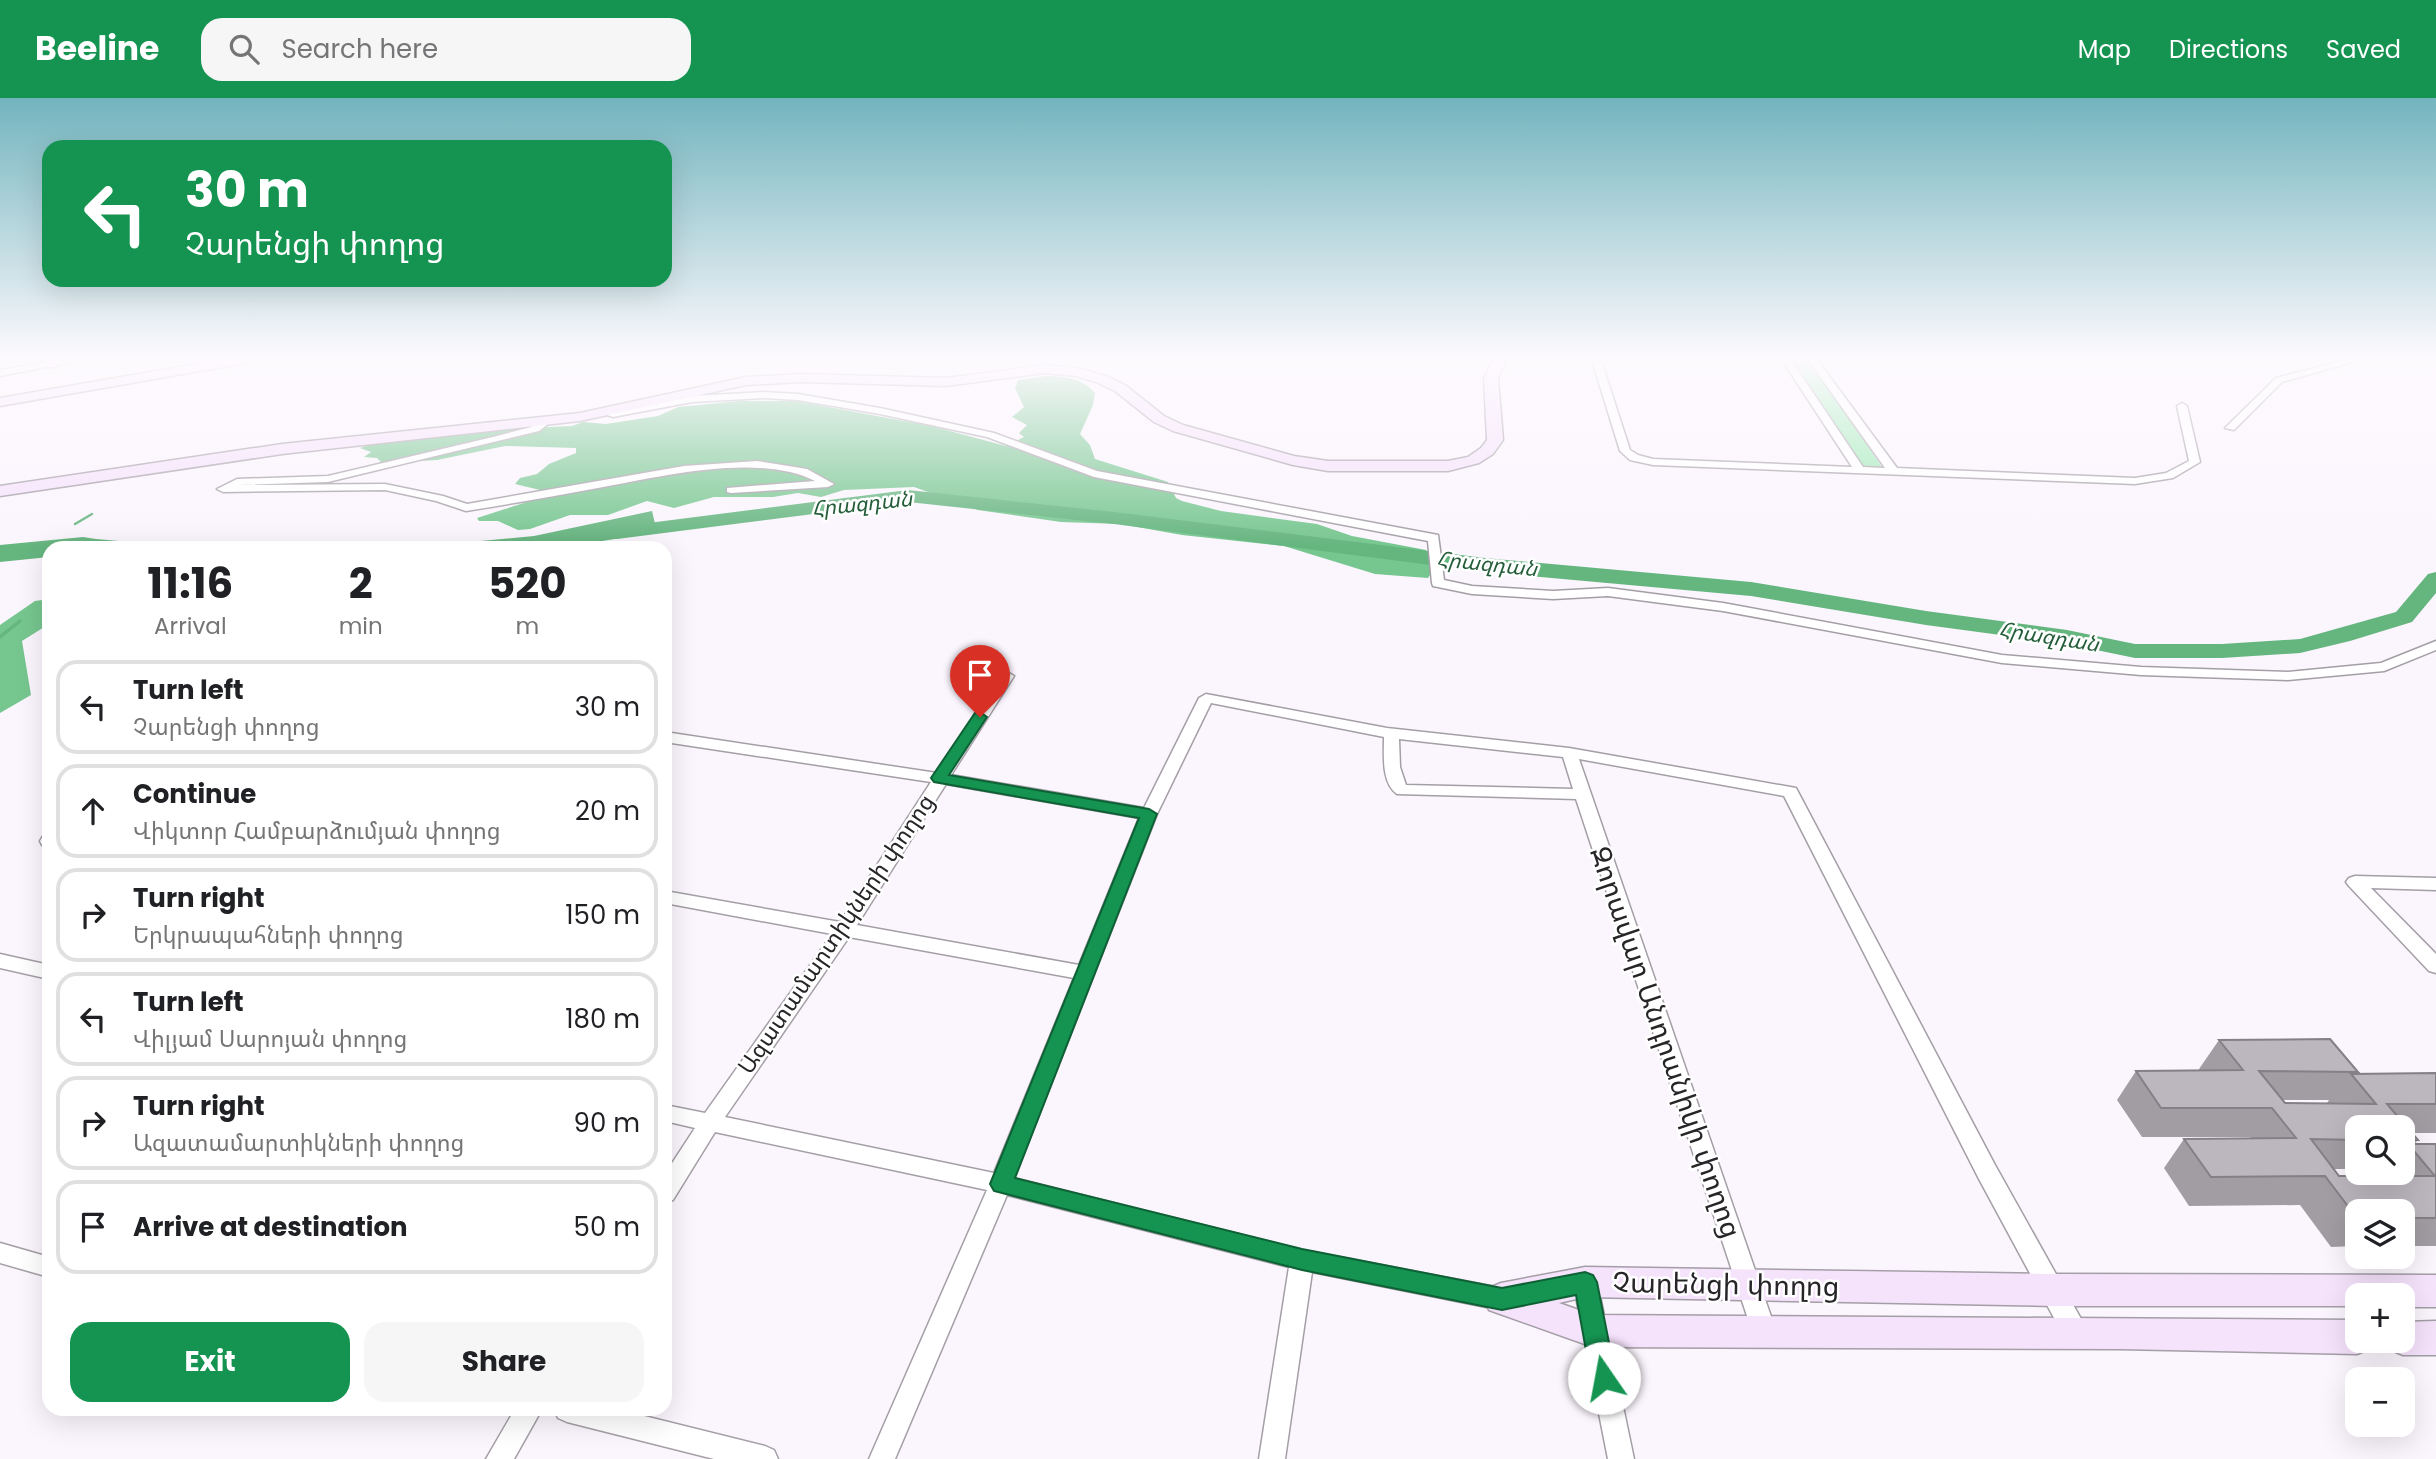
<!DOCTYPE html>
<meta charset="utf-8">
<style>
body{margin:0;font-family:Poppins,"Noto Sans Armenian",sans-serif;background:#f6f6f6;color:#202124;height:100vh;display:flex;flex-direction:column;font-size:26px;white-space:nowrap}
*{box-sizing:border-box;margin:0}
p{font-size:23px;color:#757577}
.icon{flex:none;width:38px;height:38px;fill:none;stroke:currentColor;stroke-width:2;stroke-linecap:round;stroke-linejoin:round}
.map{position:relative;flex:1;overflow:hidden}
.sheet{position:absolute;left:42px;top:443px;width:630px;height:875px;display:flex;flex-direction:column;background:#fff;border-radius:21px;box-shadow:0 7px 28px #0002}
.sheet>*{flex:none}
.guide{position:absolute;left:42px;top:42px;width:630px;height:147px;border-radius:21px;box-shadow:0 7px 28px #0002;background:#159451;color:#fff;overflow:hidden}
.controls{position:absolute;left:2345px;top:1017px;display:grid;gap:14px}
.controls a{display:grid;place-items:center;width:70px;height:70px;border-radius:14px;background:#fff;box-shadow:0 7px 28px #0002;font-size:35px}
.pin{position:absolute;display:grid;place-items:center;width:60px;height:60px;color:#fff;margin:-72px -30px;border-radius:50% 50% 50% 0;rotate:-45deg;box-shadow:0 0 7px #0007}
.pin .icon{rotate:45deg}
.me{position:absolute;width:77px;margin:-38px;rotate:348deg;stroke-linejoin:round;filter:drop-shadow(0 0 5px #0008)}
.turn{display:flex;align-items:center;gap:24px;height:147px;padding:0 28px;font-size:32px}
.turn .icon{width:91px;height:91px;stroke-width:2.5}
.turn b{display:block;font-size:49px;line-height:60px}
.eta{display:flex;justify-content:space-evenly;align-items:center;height:119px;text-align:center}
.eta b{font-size:42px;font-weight:700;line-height:49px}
.action{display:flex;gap:14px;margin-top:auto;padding:14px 28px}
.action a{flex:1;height:80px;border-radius:21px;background:#159451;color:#fff;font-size:28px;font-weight:700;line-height:80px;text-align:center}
.action a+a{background:#f6f6f6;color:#202124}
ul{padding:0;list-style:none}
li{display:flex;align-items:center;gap:21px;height:94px;margin:0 14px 10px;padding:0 14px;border:4px solid #e0e0e0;border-radius:21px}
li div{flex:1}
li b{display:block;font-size:26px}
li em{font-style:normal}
header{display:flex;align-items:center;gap:42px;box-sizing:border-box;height:98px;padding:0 35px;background:#159451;color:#fff}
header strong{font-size:33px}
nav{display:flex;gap:38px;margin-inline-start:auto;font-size:24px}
.search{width:490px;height:63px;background:#f6f6f6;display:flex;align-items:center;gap:18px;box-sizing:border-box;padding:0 24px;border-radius:21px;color:#757577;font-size:26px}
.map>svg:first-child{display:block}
.green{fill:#9beab3}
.forest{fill:#76c68f}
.water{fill:#65b57f}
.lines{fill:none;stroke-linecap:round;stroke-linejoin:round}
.stream-far1{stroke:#65b57f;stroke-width:2.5}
.stream{stroke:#65b57f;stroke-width:3.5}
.river{fill:#65b57f;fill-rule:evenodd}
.street-casing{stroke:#a49ea6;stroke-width:3}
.secondary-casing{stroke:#a49ea6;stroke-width:3}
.street{fill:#fff;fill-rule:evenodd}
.secondary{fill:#f5e2fb;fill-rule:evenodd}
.wall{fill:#a29da3;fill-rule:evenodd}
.building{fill:#bcb7be;stroke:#848085;stroke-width:2}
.route{fill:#159451;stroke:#0e6035;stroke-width:2}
.labels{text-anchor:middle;stroke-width:5;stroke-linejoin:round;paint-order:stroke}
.far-water-label{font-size:21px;font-style:italic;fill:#235d39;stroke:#fff}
.street-label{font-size:23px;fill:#272528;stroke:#fff}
.near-street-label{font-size:28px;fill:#272528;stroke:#fff}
</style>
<header>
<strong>Beeline</strong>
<div class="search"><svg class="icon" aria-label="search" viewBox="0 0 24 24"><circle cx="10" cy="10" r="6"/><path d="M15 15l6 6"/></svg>Search here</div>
<nav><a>Map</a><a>Directions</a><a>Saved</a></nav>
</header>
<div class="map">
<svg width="2436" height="1361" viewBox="0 0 2436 1361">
<rect width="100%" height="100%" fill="#fbf5fd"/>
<path class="green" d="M1790,259H1807L1882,369L1862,368Z"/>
<path class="forest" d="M1046,278C1066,279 1081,279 1095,295L1093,307L1080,336L1090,347L1095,361L1168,384L1176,400L1182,403L1221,413L1317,426L1352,438L1426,452L1432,474L1428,480L1375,476L1284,448L1182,437L1120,426L1061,424L978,412L914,389L844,392L821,399L798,395L773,399H714L674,410L647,403L608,417H570L530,431L518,432L498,423H479L477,420L533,402L540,392L515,386L520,380L537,376L549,366L576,355V350L505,348L437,362L382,365L377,360L364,359L371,354L360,350L377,344L505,331L572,328L583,324L606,326L658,318L678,309L739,303H796L931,328L1006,348L1024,339L1019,335L1027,327L1012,319L1024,309L1015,290L1018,282Z
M49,501V526L22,543L31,597L0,615V527L35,503Z"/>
<path class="water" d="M652,413L657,434L560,450H406L534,438Z
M83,439L96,441L198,450H49V459L0,464V447Z"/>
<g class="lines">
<path class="stream-far1" d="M75,426L92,416"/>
<path class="stream" d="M0,539L20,523"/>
<path class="river" d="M908,392L1114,414L1485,460L1751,484L1926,513L2067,532L2135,546H2222L2300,541L2396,514L2428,476L2436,474V495L2412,524L2350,543L2300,555L2222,560H2135L2067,546L1926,527L1751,498L1485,474L1114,426L908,404L617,441L609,440L606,435L609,430L617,429Z"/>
<defs>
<path id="street" d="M78,259H97L0,278V272Z
M1591,259H1600L1630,352L1638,357L1653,361L1852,369L1780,259H1789L1863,369L1885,370L1806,259H1815L1897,370L2135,380L2166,375L2189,363L2177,308L2182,305L2187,308L2200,364L2173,380L2135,386L1653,367L1630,362L1620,353Z
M2357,259H2371L2282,284L2234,332L2225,330L2276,280Z
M764,294L798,296L880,310L994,335L1097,373L1438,437L1444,482L1472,488L1553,493L1608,490L1723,505L2002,557L2141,569L2288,574L2381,565L2436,543V552L2384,573L2288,582L2141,577L2002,565L1723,513L1608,498L1553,501L1472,496L1433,488L1432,485L1428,443L1094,379L987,339L880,316L798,302L764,300L692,304L613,319L598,314L603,311L613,313L692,298Z
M548,319L553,322L539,333L328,384L239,387L385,386L443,398L467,406L684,368L757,363L807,371L834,386L828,389L731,395L727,394V390L815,383C758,354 659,379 598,390C554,398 510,406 466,413L436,403L385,392L223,394L217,391L237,381L328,378L497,338L531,329Z
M1007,574L1014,578L951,677L1144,710L1199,600L1206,596L1387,630L1569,650L1796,690L1995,1067L2085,1228L2088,1236L2085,1244L2076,1247L2067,1244L1979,1081L1784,698L1579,661L1776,1233L1773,1241L1764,1244L1755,1241L1752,1233L1576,701L1397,696C1381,685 1384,656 1384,639L1211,605L1157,716L1014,1080L1302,1152L1501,1190L1509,1193L1513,1201L1509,1209L1501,1212L1312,1174L1285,1361H1259L1289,1169L1007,1097L895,1361H869L987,1092L715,1034L673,1102L665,1104V1076L695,1030L665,1023V1007L705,1015L832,836L665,805V793L840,824L931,684L665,644V634L937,675L1002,575ZM1399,641L1563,659L1573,691L1406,687L1400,669ZM946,686L1139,720L1079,867L857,827ZM849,839L1074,880L994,1075L725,1019Z
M49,737V748L42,747L40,743L43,738Z
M2355,778L2436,780V792L2371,790L2436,856V875L2429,873L2349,788L2346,784L2349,780Z
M0,856L49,867V881L0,870Z
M0,1145L49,1159V1179L0,1165Z
M1585,1173L1593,1176L1597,1184L1634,1361H1608L1573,1184L1577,1176Z
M515,1311H542L514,1361H486Z
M554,1311H616L765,1348L774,1352L778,1361H714L567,1324L558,1320Z"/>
<path id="secondary" d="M47,259H59L56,269H46L44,266Z
M237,259H265L258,263L0,308V300Z
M1495,259H1508L1498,280L1503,342L1493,356L1479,365L1448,373H1328L1293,367L1173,333L1154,324L1115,293L1096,284L1076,278L1044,275L946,288L801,284L746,287L580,323L282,356L0,398V388L282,346L580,315L746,279L801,276L946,280L1044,267L1077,270L1106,278L1125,287L1164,318L1183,327L1294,358L1328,363H1448L1468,359L1481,350L1487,342L1484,280Z
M1585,1169L2054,1176L2436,1177V1209H2403V1197H2357V1208H2054L1585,1199L1559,1205L1593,1217L2357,1222V1242H2373L2369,1251L2357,1256L2120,1251L1593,1249L1489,1212L1484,1201L1489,1190L1501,1185Z
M2436,1223V1257H2403L2391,1252L2387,1242H2403V1224Z"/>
</defs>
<use href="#street" class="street-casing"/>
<use href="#secondary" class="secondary-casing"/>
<use href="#street" class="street"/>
<use href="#secondary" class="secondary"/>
</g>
<path class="wall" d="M2219,942L2358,974L2357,976L2436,975V1035H2412L2418,1042L2414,1046H2436V1148H2403V1113H2357V1148L2331,1149L2300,1107L2189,1108L2164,1070L2184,1041H2252L2250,1039H2142L2117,1002L2136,973H2200L2199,971ZM2282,1002H2329L2327,1005L2328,1006L2285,1005ZM2357,1029H2403V1074H2383L2384,1078H2339L2333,1071H2357Z"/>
<path class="building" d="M2330,941L2358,974L2259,973L2285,1005L2376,1006L2351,976L2436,975V1006H2387L2418,1042H2403V1029H2357V1042L2311,1041L2339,1078H2435L2408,1046H2436V1120H2403V1113H2357V1120L2325,1078L2211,1079L2184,1041L2296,1040L2272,1010H2161L2136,973L2243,972L2219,942Z"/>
<linearGradient id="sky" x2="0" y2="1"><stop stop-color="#73b4be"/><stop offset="0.58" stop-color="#fdfafe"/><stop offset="1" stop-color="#fdfafe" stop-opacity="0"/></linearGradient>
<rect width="2436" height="449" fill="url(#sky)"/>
<path class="route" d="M980,614L987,619L949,677L1149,711L1157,716L1015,1080L1302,1151L1502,1190L1585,1174L1593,1177L1597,1184L1616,1280L1612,1289L1604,1292L1595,1289L1591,1280L1576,1197L1502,1212L1302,1172L994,1093L990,1086L1139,720L934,684L931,680L975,615Z"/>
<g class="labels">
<g class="far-water-label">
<text transform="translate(862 406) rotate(-6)" y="7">Հրազդան</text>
<text transform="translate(1487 466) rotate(6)" y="7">Հրազդան</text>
<text transform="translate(2049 539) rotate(9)" y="7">Հրազդան</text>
</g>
<g class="street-label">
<text transform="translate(836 836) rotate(-56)" y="8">Ազատամարտիկների փողոց</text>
</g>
<g class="near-street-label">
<text transform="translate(1666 944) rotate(71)" y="10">Զորավար Անդրանիկի փողոց</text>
<text transform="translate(1726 1186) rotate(1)" y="10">Չարենցի փողոց</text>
</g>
</g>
</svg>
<div class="controls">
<a><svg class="icon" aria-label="search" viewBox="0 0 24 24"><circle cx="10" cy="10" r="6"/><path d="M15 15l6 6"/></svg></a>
<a><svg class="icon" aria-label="layers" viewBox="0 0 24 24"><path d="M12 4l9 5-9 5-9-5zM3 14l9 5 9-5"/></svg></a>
<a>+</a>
<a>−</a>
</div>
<div class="pin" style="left:980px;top:619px;background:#d93025"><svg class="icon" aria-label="arrive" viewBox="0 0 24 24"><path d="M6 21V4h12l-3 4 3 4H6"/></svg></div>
<svg class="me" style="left:1604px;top:1280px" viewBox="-20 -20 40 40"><circle r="19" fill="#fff"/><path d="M0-13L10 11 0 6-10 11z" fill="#159451"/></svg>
<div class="guide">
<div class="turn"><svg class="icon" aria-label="left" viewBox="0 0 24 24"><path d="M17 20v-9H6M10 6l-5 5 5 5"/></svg><div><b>30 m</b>Չարենցի փողոց</div></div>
</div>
<section class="sheet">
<div class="eta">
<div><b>11:16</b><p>Arrival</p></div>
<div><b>2</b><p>min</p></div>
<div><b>520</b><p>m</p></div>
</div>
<ul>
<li><svg class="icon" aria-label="left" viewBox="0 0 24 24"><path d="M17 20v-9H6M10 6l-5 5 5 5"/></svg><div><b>Turn left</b><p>Չարենցի փողոց</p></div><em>30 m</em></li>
<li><svg class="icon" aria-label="ahead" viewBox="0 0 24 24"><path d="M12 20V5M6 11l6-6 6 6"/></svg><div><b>Continue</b><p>Վիկտոր Համբարձումյան փողոց</p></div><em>20 m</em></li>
<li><svg class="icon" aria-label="right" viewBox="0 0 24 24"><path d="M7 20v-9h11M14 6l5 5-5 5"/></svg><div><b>Turn right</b><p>Երկրապահների փողոց</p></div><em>150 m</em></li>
<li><svg class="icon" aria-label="left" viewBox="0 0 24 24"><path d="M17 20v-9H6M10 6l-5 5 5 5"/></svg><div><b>Turn left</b><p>Վիլյամ Սարոյան փողոց</p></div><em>180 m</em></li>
<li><svg class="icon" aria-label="right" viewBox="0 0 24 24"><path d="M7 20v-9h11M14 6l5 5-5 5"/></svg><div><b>Turn right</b><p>Ազատամարտիկների փողոց</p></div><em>90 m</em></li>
<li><svg class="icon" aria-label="arrive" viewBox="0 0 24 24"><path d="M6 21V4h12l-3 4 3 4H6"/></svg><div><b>Arrive at destination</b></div><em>50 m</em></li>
</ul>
<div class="action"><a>Exit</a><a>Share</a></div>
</section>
</div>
